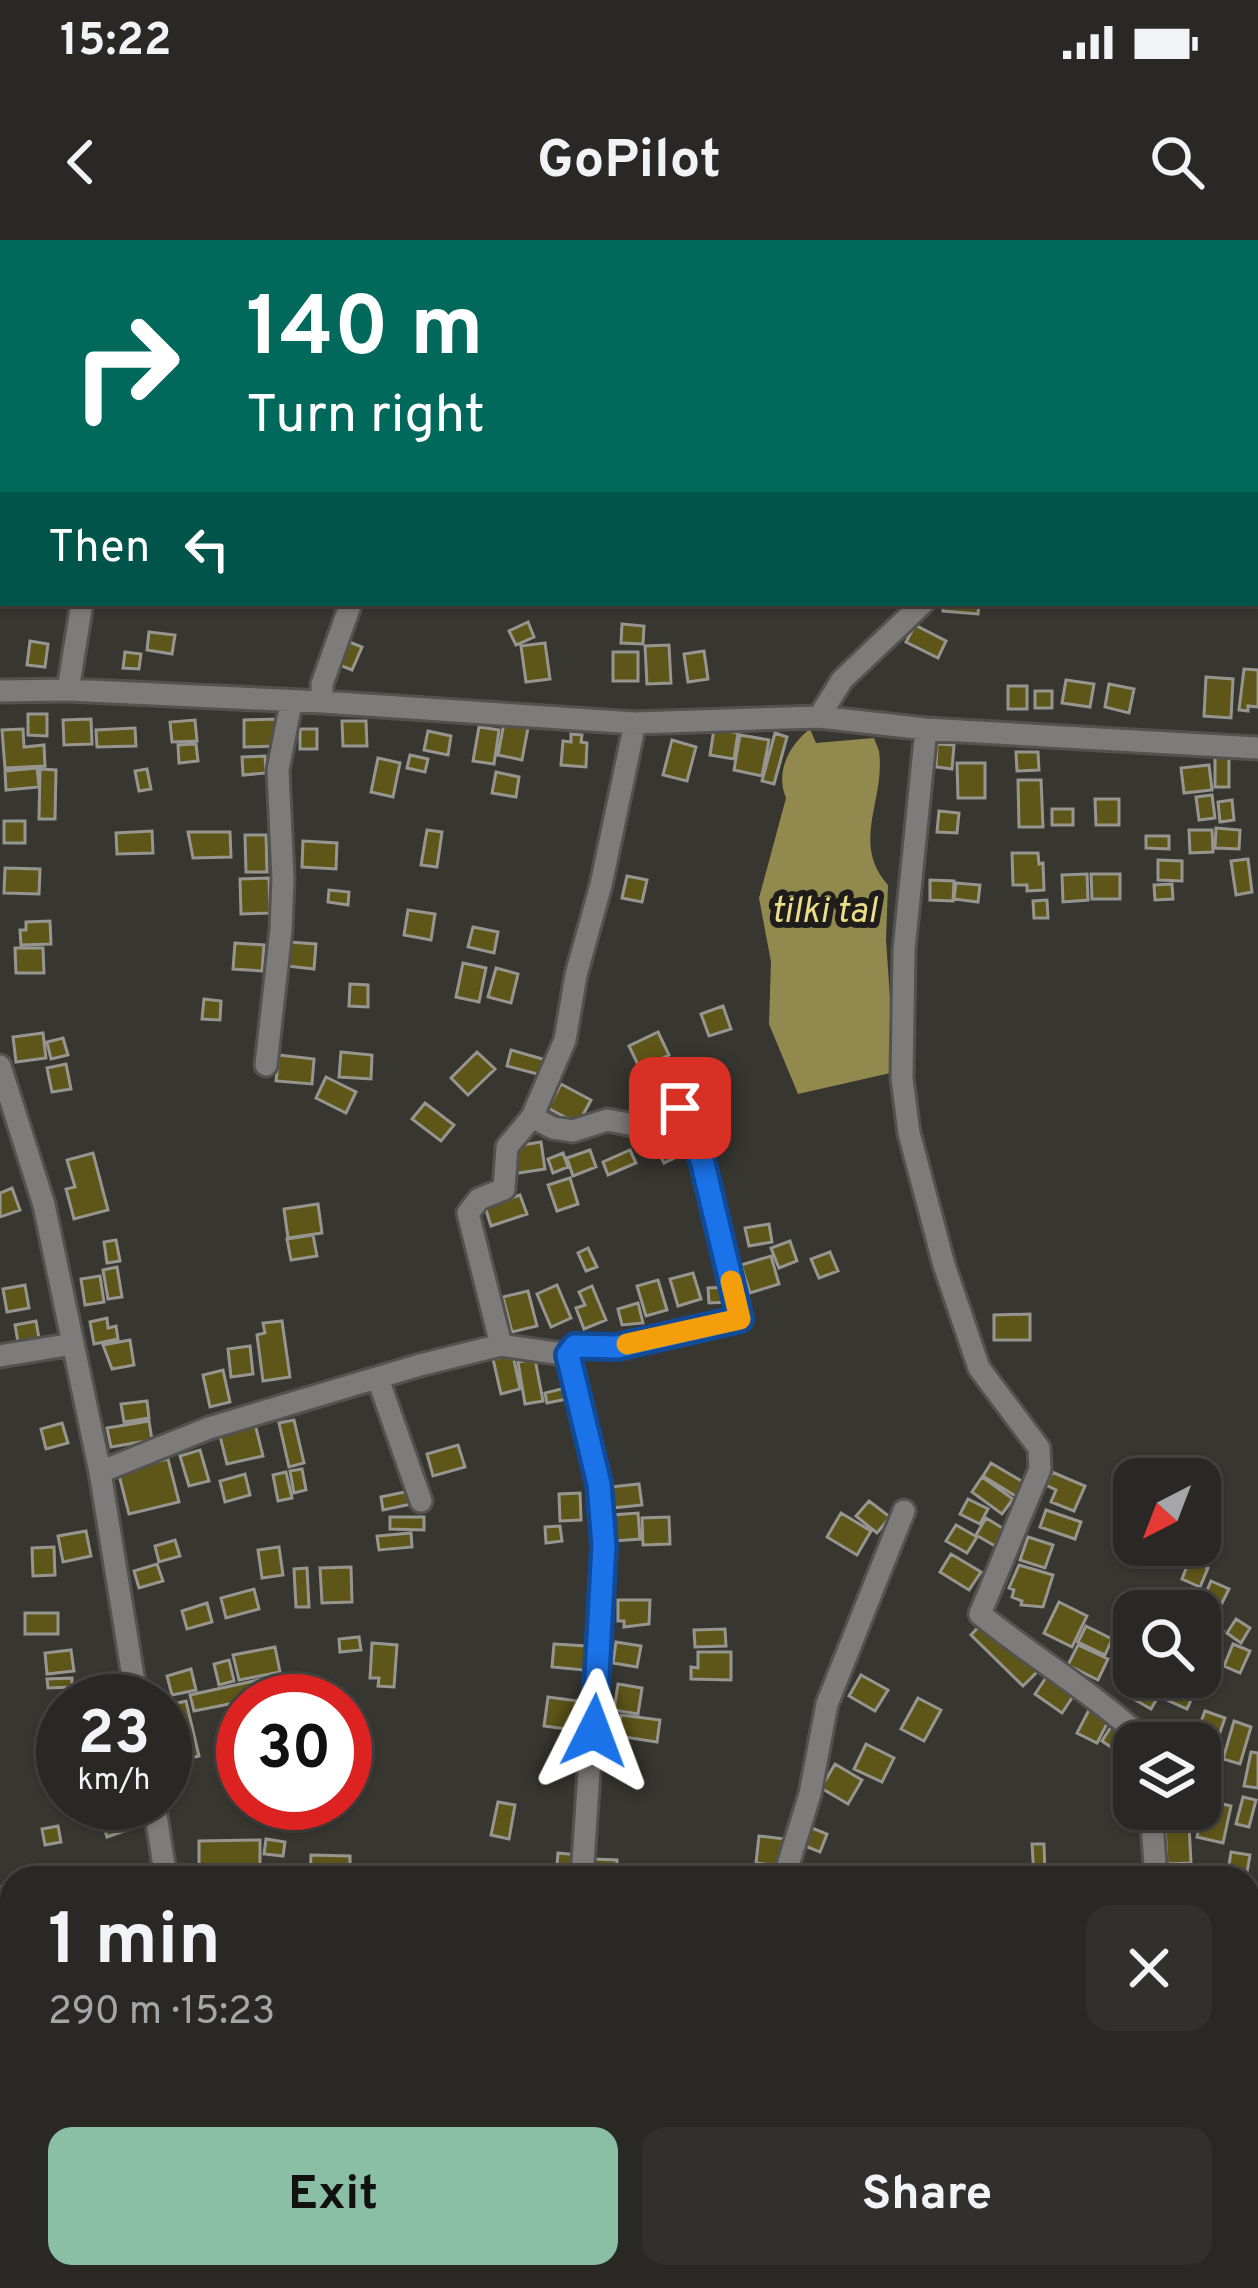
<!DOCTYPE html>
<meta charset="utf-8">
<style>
body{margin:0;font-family:Overpass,sans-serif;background:#31302d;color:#f1f3f6;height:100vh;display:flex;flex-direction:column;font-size:45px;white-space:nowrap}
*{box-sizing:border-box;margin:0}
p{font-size:39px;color:#a5a6a7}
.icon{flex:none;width:66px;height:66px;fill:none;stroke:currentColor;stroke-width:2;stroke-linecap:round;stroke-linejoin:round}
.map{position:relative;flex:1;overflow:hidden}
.sheet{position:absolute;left:0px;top:1626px;width:1260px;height:423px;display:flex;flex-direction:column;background:#292825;border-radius:36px 36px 0 0;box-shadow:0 3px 9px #0004,0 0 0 3px #454442}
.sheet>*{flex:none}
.top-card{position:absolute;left:0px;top:0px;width:1260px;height:366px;box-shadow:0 3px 9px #0004,0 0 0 3px #454442;background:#00695c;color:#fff;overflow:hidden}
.needle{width:78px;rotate:222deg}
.buttons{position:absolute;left:1113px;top:1218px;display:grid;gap:24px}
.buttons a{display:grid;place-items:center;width:108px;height:108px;border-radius:24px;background:#292825;box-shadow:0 3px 9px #0004,0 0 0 3px #454442;font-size:60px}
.speed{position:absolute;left:36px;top:1434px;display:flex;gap:24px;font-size:60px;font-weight:700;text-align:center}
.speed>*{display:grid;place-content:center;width:156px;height:156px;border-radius:50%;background:#292825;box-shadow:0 3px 9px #0004,0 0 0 3px #454442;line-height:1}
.speed small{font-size:30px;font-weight:400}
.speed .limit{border:18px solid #d22;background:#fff;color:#111}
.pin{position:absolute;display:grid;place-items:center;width:102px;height:102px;color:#fff;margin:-51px;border-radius:24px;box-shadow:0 6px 18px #0006}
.me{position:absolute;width:132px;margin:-66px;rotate:3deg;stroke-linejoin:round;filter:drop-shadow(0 0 9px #0008)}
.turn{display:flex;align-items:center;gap:42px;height:252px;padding:0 48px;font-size:54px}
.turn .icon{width:156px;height:156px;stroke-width:2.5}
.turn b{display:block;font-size:84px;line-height:102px}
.then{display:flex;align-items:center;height:114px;padding:0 48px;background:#0003;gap:24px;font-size:45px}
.round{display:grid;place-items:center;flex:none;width:126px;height:126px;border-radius:24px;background:#31302d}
.overview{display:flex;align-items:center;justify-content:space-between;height:204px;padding:0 48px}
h1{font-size:72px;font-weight:700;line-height:90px}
.cta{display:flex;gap:24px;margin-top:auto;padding:24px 48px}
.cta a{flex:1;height:138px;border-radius:24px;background:#8abfa5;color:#111;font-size:48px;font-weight:700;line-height:138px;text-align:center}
.cta a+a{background:#31302d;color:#f1f3f6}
.status{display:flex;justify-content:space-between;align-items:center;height:84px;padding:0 60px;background:#292825;direction:ltr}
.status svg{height:33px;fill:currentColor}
header{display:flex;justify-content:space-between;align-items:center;height:156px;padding:0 48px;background:#292825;font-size:54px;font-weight:700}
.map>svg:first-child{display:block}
.water{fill:#92894e}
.building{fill:#5e5518;stroke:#96958f;stroke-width:3}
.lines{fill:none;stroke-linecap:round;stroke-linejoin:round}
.minor-casing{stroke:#53524e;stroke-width:27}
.highway-casing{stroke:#53524e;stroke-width:36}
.minor{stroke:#7d7c7a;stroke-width:21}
.highway{stroke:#dfded7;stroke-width:30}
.route-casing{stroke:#114b97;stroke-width:30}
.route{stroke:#1a73e8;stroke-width:21}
.slow{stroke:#f59e0b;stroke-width:21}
.labels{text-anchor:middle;stroke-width:12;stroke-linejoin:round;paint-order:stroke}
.water-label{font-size:36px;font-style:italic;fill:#ecde86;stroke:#1e1d1b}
</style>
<div class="status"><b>15:22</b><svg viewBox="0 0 49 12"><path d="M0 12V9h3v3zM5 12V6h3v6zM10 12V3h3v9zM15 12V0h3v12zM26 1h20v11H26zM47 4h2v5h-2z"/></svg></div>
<header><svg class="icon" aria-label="back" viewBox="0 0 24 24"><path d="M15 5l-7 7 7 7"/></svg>GoPilot<svg class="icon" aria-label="search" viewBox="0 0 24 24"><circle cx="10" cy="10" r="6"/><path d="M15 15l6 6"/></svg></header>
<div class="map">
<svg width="1258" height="2048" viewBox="0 0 1258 2048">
<rect width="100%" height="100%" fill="#373631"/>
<path class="water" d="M810,489L816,503L874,498L879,511C886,560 850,603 888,645L886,699L895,832L798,854L769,784L771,722L759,658L786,558C775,532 789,505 810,489Z"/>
<path class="building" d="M943,363H979L978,374L943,371Z
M528,382L534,397L516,405L509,391Z
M622,384L644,386L643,404L621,403Z
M915,385L946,401L938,418L906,402Z
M149,392L175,395L172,414L147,410Z
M30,401L48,404L45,427L27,425Z
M347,401L362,407L352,430L337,424Z
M545,403L550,439L526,442L521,406Z
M669,405L671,443L647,444L645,406Z
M704,411L708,439L688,442L684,414Z
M125,412L141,414L139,429L123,428Z
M613,412H638V441H613Z
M1244,429L1258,430V467L1248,466V471L1239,470Z
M1206,437L1233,439L1231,478L1204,476Z
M1066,440L1094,444L1090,467L1062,463Z
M1109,444L1134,449L1129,473L1105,467Z
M1008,446H1027V469H1008Z
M1035,451H1052V468H1035Z
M28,474H47V496L28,495Z
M91,479L92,504L64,505L63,480Z
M276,479V506L244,507V480Z
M195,480L197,501L172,502L170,482Z
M342,481H366L367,506H343Z
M504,483L528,488L522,520L498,515Z
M479,487L499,490L494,524L473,521Z
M135,488L136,506L97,507L96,490Z
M23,489L24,507L44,505L45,526L5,528L2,490Z
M300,489H317V509H300Z
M714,489L738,493L734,519L710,515Z
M428,491L451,496L448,515L424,510Z
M775,493L787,497L774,544L762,541Z
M571,494L582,495L581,502L587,503L586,527L561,525L563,501L571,502Z
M740,495L769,500L762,536L734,530Z
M672,500L696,507L687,541L663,535Z
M196,504L198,521L179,523L178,505Z
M937,504L954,505L952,529L936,527Z
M1016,512H1038L1039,530L1017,531Z
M1215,513L1229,514V547H1215Z
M410,515L428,519L425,532L407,528Z
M265,516L266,533L243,535L242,517Z
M378,518L400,523L393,557L371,552Z
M957,523H985V558H958Z
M1209,525L1212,550L1184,553L1181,528Z
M37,528L39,547L6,550L5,531Z
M40,529L56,530L55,579H39Z
M147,529L151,549L139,551L135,531Z
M496,532L519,537L516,557L492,553Z
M1018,540H1041L1043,587H1019Z
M1212,555L1215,578L1199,580L1196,557Z
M1095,559H1119V585H1096Z
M1232,560L1234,580L1220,582L1218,562Z
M1052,569H1073V585H1052Z
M939,571L959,573L957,593L937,592Z
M4,581H25V603H4Z
M1216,588L1240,590L1239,609L1215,608Z
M427,590L442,592L437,627L421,625Z
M1189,590H1212L1213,612L1190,613Z
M152,591L153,613L117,614L116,593Z
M188,592H230L231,617L193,618Z
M245,595H266L267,632H246Z
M1146,596H1169V609L1146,608Z
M303,601L337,603L336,629L302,627Z
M1012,613H1038L1039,624L1043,623L1044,650L1027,651V645H1013Z
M1248,619L1252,652L1236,655L1231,621Z
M1158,620L1182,621V641L1158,640Z
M5,628L40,629L39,654L4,653Z
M1087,634L1088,660L1063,662L1062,635Z
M1091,634H1120V659H1092Z
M627,636L647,640L642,662L622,658Z
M269,638L270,673L241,674L240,639Z
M930,640L954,641L953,661L930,660Z
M956,643L980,645L978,662L954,659Z
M1172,644L1173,659L1155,660L1154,645Z
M329,650L349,652L348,665L328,662Z
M1047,660L1048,678H1034L1033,661Z
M408,670L435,674L431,700L404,695Z
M50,681L51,704L21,705L20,690H26V682Z
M473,687L498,692L494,713L468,707Z
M289,702L316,704L314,729L287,726Z
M235,703L264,705L262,731L233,729Z
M15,708H43L44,733H16Z
M463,723L486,728L479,762L456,757Z
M496,728L518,734L511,763L488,757Z
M350,744L368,745V767L349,766Z
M204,759L221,761L220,780L202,779Z
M723,766L731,789L709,796L701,774Z
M658,792L669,815L640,829L629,806Z
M43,793L46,818L16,822L13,797Z
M63,798L68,815L51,819L47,802Z
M511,810L546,820L541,835L507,826Z
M341,812L372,815L371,839L339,837Z
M477,812L495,829L468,855L451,838Z
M279,815L314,819L312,844L276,841Z
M66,824L71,849L52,852L47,828Z
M326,837L356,852L346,873L316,858Z
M561,844L591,860L578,884L548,868Z
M425,863L454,885L441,901L412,879Z
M676,881L691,910L664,923L649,895Z
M541,902L545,929L512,934L509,907Z
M590,910L596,927L573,936L567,918Z
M630,910L636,923L608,935L603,922Z
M93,913L108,970L74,979L66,949L75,947L67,920Z
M563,913L568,927L553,933L548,919Z
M570,938L578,964L557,971L548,945Z
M12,948L20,970L0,977V953Z
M520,955L527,974L491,986L485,967Z
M318,964L322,993L288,998L284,969Z
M769,984L772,1002L749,1006L745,988Z
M313,995L317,1016L291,1020L287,999Z
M116,1000L120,1021L107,1023L104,1002Z
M790,1001L797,1021L779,1028L771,1008Z
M588,1008L597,1027L586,1031L578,1013Z
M830,1012L838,1031L819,1038L811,1019Z
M771,1016L779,1044L750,1053L741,1025Z
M117,1027L122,1057L108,1059L103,1030Z
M693,1033L701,1059L678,1066L670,1039Z
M100,1036L104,1062L85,1065L81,1039Z
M658,1040L667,1070L646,1076L637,1046Z
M25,1045L29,1068L7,1072L3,1049Z
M557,1045L571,1078L551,1087L537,1054Z
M592,1046L606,1080L584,1089L576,1068L585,1065L579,1052Z
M730,1047L731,1062L709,1063L708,1048Z
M528,1051L537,1086L512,1092L503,1057Z
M638,1063L643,1083L622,1085L618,1069Z
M1030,1074V1100H994V1075Z
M107,1078L108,1088L116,1086L118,1099L94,1104L90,1082Z
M36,1081L39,1098L18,1102L15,1085Z
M282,1081L290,1137L263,1141L257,1095L265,1093L263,1083Z
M130,1100L134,1125L112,1129L103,1105Z
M250,1106L253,1134L231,1137L228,1109Z
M513,1115L520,1149L501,1154L493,1119Z
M535,1119L543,1161L525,1164L518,1122Z
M223,1130L230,1162L210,1167L203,1135Z
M565,1148L567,1159L547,1163L545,1153Z
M147,1161L149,1178L124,1182L121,1164Z
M294,1180L304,1223L289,1227L279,1183Z
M149,1181L152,1200L111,1207L107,1188Z
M62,1183L68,1203L46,1209L41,1189Z
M255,1184L263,1216L227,1224L219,1192Z
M458,1205L465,1227L433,1236L427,1214Z
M200,1210L209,1241L189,1246L180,1216Z
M168,1219L179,1262L129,1274L118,1231Z
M991,1223L1030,1246L1022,1260L983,1236Z
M302,1229L306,1250L294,1253L290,1231Z
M286,1232L292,1258L278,1261L273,1235Z
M1052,1232L1085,1246L1074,1271L1051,1262L1056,1250L1046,1245Z
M245,1234L250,1255L225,1262L220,1241Z
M982,1237L1013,1259L1002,1274L972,1252Z
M639,1244L642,1265L612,1268L610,1247Z
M414,1250L416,1263L383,1270L381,1257Z
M580,1253L581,1280L560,1281L559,1254Z
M968,1259L988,1269L980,1284L960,1274Z
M869,1261L890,1277L877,1293L856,1276Z
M1046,1270L1081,1282L1075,1299L1040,1287Z
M638,1273L640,1299L614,1301L612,1275Z
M841,1273L871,1291L857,1315L827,1297Z
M390,1277H424V1290L390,1289Z
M669,1277L670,1304L643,1305L642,1278Z
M986,1278L1004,1289L995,1306L976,1295Z
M956,1285L977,1297L967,1313L946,1301Z
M560,1286L562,1301L546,1303L545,1287Z
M86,1291L91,1316L63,1322L58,1296Z
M411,1293L412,1307L379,1310L377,1296Z
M1028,1297L1053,1305L1045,1328L1020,1320Z
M175,1300L180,1316L159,1322L155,1306Z
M54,1307L55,1335L33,1336L32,1308Z
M279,1307L283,1335L262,1338L258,1310Z
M951,1314L981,1332L969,1350L940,1332Z
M1189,1321L1208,1328L1200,1347L1182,1339Z
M157,1324L163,1341L139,1348L134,1331Z
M1019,1325L1053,1335L1043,1367L1021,1365L1022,1361L1012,1357L1014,1350L1009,1348Z
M351,1327L352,1362L322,1363L320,1328Z
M307,1328L309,1367H296L294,1329Z
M1211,1341L1229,1349L1220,1367L1203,1360Z
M254,1349L259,1369L226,1378L221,1358Z
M618,1360H650L649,1384L624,1387V1381H618Z
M1059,1362L1087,1376L1072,1407L1044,1393Z
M207,1363L212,1382L187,1389L182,1371Z
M25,1373H58V1394H25Z
M1236,1379L1250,1388L1241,1403L1227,1393Z
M984,1381L1037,1432L1023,1446L971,1395Z
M1203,1382L1223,1391L1218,1403L1200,1395Z
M1086,1386L1112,1399L1105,1415L1078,1402Z
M725,1389L726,1406L695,1407L694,1390Z
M359,1397L361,1410L340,1412L339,1399Z
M616,1402L641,1406L637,1427L613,1423Z
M372,1403L397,1405L394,1447L378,1446L379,1438H370Z
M554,1404L587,1406L585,1430L552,1427Z
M1233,1404L1250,1411L1240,1433L1224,1426Z
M1078,1405L1108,1419L1098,1440L1068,1425Z
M275,1407L280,1432L239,1440L233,1415Z
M71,1410L74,1431L47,1434L45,1413Z
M698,1412H731V1440L691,1439V1427L698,1428Z
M229,1420L234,1441L219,1445L214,1424Z
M191,1429L196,1450L172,1455L167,1436Z
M861,1435L888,1450L875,1471L849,1456Z
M276,1436L281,1461H260L259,1458L194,1471L190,1455Z
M1047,1436L1074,1455L1062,1473L1035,1454Z
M1140,1437L1163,1448L1151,1469L1130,1457Z
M1177,1437L1199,1443L1187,1469L1167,1460Z
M72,1438V1447L48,1448L47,1439Z
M618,1444L642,1448L638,1474L614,1470Z
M548,1457L578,1461L574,1490L544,1486Z
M918,1458L941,1470L924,1501L901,1489Z
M186,1461L199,1516L176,1521L165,1466Z
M1091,1466L1111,1476L1097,1503L1077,1493Z
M1205,1471L1225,1478L1211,1518L1200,1514V1503H1193Z
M621,1475L660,1480L657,1502L618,1496Z
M1234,1481L1251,1487L1240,1524L1223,1519Z
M1114,1482L1134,1495L1121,1514L1102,1501Z
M866,1504L894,1518L882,1542L854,1529Z
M1251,1512L1258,1513V1548L1244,1546Z
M835,1524L862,1540L848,1564L821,1548Z
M1243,1557L1256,1560L1249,1587L1236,1584Z
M1205,1560L1231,1566L1223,1603L1197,1597Z
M498,1562L515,1565L509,1599L491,1595Z
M125,1577L130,1589L107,1597L103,1584Z
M1165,1585H1189L1191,1623L1167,1624Z
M58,1586L61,1602L45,1605L42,1589Z
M807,1586L827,1594L820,1612L800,1604Z
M759,1596L785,1599L782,1626L756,1623Z
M266,1599L285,1602L283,1616L264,1614Z
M260,1600V1631H199V1601Z
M1032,1604H1044L1045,1635L1034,1636Z
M1231,1612L1250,1615L1246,1638H1227Z
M558,1613L579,1615L578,1638H556Z
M311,1615L350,1616V1638H310Z
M593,1619L617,1620L616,1638H592Z
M1152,1625L1153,1638H1101L1100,1631Z
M1192,1626V1638H1167L1166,1628Z
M945,1628H978V1638H945Z
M1098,1628V1638H1064V1631Z
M12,1646V1677L0,1678V1647Z
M3,1841H12V1881H2Z
M0,1898L12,1899V1964L0,1963Z
M0,1998L12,2002L11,2027L0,2024Z
M64,2037H80L88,2041L85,2048H60Z
M115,2037H126L137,2042L135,2048H111Z
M876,2037H908L910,2040L899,2048H883Z
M983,2037H994L1000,2048H968Z
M1195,2037H1228L1233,2044L1226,2048H1202Z"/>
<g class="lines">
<defs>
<path id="minor" d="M149,0V3
M500,3L502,0
M68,450L82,363
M0,451L68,450L322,462L635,483L819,477L926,489L1258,508
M322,462V444L351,363
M819,477L842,440L923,363
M926,489L904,710L902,838L909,893L944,1025L979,1128L1039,1208L1040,1229L980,1374C1035,1419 1096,1454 1147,1503
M266,825L281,690L283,638L278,530L291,463
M0,826L44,965L100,1232L137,1461
M532,877L553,888L573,891L607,880L639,886L680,868L702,920L740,1079L617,1107L575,1106L569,1115
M501,1105L468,973L479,959L504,949L507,907L532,877L565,800L576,735L601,645L635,483
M0,1116L73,1104
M378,1139L421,1261
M100,1232L209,1188L420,1125L501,1105L569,1115L599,1244L604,1305L582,1638
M154,1563L166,1638
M1151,1569L1156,1638
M784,1638L810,1554L827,1464L904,1271
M1248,1901L1258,1930
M0,1992L12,1995
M165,2037L203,2048
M867,2037L874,2048
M325,2048L334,2037
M944,2048L963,2037"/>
<path id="highway" d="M1248,1685H1258
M1248,1730H1258
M0,1758L12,1757
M0,1795L12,1794"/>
</defs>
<use href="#minor" class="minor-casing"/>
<use href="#highway" class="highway-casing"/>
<use href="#minor" class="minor"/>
<use href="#highway" class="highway"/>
</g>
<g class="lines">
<defs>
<path id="route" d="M594,1491L604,1305L599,1244L568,1115L575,1106L617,1107L740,1079L702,920L680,868"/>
</defs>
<use href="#route" class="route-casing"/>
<use href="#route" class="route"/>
<path class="slow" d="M627,1104L740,1079L731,1041"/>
</g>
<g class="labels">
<g class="water-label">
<text x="824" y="682">tilki tal</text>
</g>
</g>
</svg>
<div class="buttons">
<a><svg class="needle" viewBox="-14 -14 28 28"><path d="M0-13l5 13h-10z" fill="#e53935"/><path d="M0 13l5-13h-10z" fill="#a5a6a7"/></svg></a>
<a><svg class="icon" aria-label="search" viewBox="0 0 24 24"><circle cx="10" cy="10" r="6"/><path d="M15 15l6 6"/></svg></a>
<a><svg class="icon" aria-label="layers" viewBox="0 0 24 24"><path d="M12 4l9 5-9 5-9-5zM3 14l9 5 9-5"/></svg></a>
</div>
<div class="speed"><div>23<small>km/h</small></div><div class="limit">30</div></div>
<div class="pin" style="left:680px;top:868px;background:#d93025"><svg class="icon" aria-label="arrive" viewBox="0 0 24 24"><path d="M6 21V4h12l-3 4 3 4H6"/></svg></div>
<svg class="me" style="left:594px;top:1491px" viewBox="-20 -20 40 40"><path d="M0-17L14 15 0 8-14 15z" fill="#1a73e8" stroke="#fff" stroke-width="4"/></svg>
<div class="top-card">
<div class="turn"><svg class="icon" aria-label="right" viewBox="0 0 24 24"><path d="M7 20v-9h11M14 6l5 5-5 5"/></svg><div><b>140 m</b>Turn right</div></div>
<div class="then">Then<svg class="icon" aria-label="left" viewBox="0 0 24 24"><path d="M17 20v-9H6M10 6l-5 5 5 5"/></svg></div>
</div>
<section class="sheet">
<div class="overview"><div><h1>1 min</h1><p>290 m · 15:23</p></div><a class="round"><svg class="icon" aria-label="close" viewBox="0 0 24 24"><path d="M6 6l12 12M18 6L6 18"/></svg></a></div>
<div class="cta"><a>Exit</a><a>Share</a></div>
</section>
</div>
